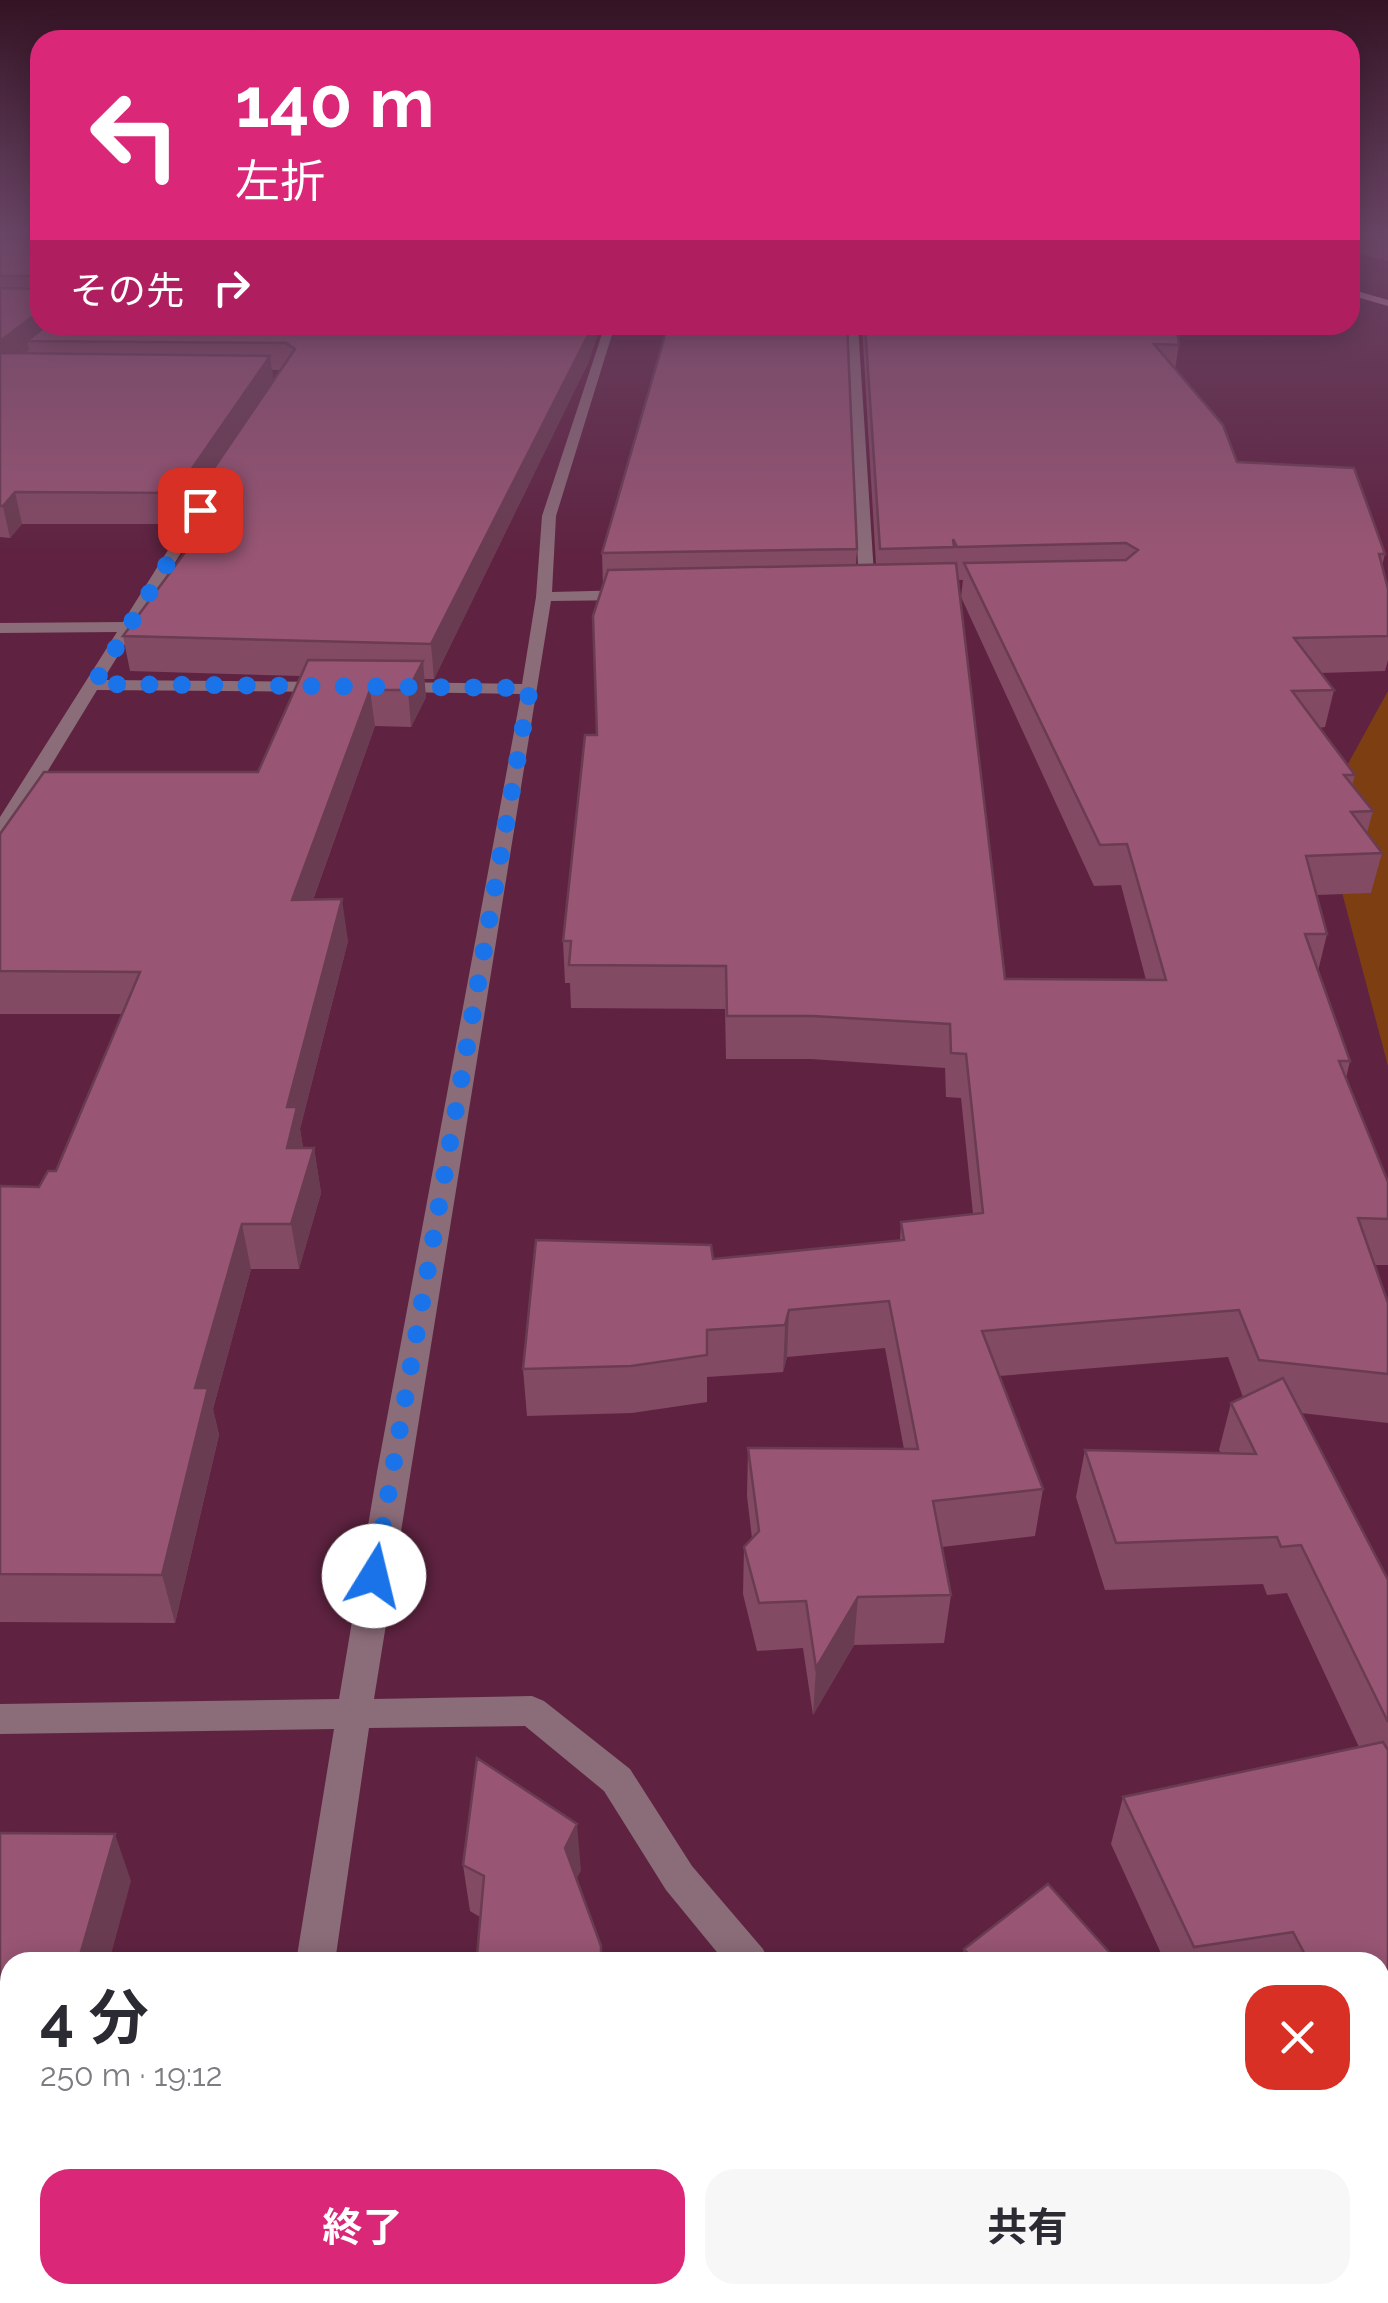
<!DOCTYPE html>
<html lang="ja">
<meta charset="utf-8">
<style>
body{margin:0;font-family:Raleway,"Noto Sans JP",sans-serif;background:#f7f7f7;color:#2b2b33;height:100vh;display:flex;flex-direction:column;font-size:38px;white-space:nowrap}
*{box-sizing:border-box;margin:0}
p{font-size:32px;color:#7c7c81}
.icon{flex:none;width:55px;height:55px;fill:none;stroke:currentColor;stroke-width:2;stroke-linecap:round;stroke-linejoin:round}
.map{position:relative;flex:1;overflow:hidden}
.sheet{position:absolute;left:0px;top:1952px;width:1390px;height:352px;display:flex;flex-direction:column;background:#fff;border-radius:30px 30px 0 0;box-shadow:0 5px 25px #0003}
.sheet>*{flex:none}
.hud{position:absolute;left:30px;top:30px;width:1330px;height:305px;border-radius:30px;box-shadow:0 5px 25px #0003;background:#db2777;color:#fff;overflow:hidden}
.pin{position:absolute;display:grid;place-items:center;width:85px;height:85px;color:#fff;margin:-42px;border-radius:20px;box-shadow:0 5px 15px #0006}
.me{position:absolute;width:110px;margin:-55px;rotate:9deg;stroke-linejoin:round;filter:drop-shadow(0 0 8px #0008)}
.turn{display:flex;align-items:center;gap:35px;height:210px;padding:0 40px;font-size:45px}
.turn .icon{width:130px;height:130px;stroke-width:2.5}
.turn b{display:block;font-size:70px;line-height:85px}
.then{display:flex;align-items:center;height:95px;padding:0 40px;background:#0003;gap:20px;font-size:38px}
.round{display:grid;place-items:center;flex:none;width:105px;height:105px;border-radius:30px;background:#f7f7f7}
.headline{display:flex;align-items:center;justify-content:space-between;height:170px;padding:0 40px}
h1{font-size:60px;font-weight:700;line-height:75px}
.cta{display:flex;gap:20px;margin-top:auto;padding:20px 40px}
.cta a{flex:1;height:115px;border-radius:30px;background:#db2777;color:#fff;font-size:40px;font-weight:700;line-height:115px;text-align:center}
.cta a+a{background:#f7f7f7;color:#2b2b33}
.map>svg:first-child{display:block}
.green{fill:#7d3f11}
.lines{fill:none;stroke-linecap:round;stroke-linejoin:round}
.minor{fill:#8b6c79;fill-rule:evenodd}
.major{fill:#d89ab4;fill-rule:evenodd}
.wall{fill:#834a64;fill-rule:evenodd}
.shaded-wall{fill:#6a3c51}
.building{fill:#985674;stroke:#6a3c51;stroke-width:2.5}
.route{stroke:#1a73e8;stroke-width:18;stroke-dasharray:0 32.4}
</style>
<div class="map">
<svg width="1388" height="2303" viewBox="0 0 1388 2303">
<rect width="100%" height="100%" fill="#5f2341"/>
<path class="green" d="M1388,691V1066L1321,813Z"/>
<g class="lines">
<path class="minor" d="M605,325H615L556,516L552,592L631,590L639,595L631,600L551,601L374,1699L532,1696L544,1701L630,1769L692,1866L763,1949L769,1962H725L666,1890L604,1791L525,1726L369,1728L335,1962H296L334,1729L0,1734V1704L339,1699L377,1472L521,694L394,692L386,687L394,682L522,684L536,597L542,516Z
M848,325H858L875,590L867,595L859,590Z
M213,478L225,481L103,680L329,682L337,687L329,692L97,690L10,833L0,839V817L117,632L0,633V623L123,622Z
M244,2295H288V2303H242Z
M993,2295H1037L1040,2303H996Z"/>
<path class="major" d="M1350,289L1388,300V306L1350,295Z"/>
</g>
<path class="wall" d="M0,233H40V325L589,361L434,679H424L426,697L411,727L375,726L313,900L348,941L300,1129L303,1148H314L321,1193L299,1269H251L213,1409L219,1435L175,1623L0,1622V1186L39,1187L56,1171L122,1014H0V834L258,772L301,676L130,671L123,636L206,524H202L198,498L180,524H22L10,538L0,537ZM272,370H281L273,381Z
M1350,233H1388V261L1350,252Z
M862,325H1176L1179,345L1175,369L1237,462L1385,554L1382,566L1388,589V660L1385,671L1320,673L1334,690L1325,727L1319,728L1355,775L1352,785L1373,811L1367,833L1382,853L1371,893L1317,895L1327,934L1318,971L1350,1061L1346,1078L1388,1182V1265H1375L1388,1303V1423L1301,1413L1388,1580V2155L1380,2157V1962H1165L1111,1844L1123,1797L1359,1747L1287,1593L1267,1595L1263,1584L1105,1590L1076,1497L1085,1450L1221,1453L1219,1450L1231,1403L1243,1397L1228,1357L999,1376L1043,1489L1035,1536L942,1547L951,1595L944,1643L854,1645L813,1715L803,1648L757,1651L743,1594L744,1547L752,1538L747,1496L748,1448L904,1449L885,1348L787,1357L783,1372L707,1377V1402L632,1413L527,1416L523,1369L713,1259L900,1240L901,1222L973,1214L961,1098L946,1097L945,1068L811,1059H726L725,1009L571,1008L570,983H565L563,941L597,735L603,586L602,553L857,549L856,565H876ZM958,580H963L961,597L1094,886L1121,885L1146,980L1005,979Z
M463,1865L581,1870L576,1879L601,1946L602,1962H464L477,1956L480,1917L470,1911Z
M964,1949L1118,1962H961Z"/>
<path class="shaded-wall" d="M40,311V325H61L27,341L29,350L7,367L0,368V341Z
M592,325H601L589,361L434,679L431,644Z
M270,356L274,384L197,493L198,498L180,524L175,493Z
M15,492L22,524L10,538L3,506Z
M423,661L426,697L411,727L408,690Z
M370,690L375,726L298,941L292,900Z
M342,899L348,941L300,1129L304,1152L287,1148V1107Z
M314,1148L321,1193L299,1269L291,1224Z
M242,1224L251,1269L213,1409L219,1435L175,1623L162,1575L195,1388Z
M789,1310L787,1357L783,1372L785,1325Z
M858,1597L854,1645L813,1715L816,1668Z
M577,1824L581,1870L569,1894L565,1848Z
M115,1834L131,1881L109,1962H78Z
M10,2284V2295H51L48,2303H0V2293Z"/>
<path class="building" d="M38,233H40V311L0,341V288L35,289L39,279L35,276H0V239H35Z
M1370,233H1388V237Z
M47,325H592L588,335L431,644L123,636L229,493H197L295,349L286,343L27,341Z
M668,325H847L857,549L602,553Z
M865,325H1176L1179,345L1154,344L1223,425L1237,462L1354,468L1385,554H1379L1388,589V636L1294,638L1334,690L1292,691L1355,775H1344L1373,811L1351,812L1382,853L1306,856L1327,934H1305L1350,1061H1339L1388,1182V1219L1358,1218L1388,1303V1374L1259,1360L1239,1310L982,1331L1043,1489L933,1501L951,1595L858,1597L816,1668L806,1601L759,1603L744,1547L759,1531L748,1448L918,1449L889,1301L789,1310L785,1325L707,1330V1355L631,1366L523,1369L536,1240L711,1245L713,1259L904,1240L901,1222L983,1213L966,1054L951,1053L950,1024L813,1016H727L726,966L569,965L571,941H563L585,735H597L593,616L608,570L956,563L1005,979L1166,980L1127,844L1100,845L964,563L1126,560L1138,550L1126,543L957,547L953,539L954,547L880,549Z
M0,353L270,356L175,493L15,492L3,506H0Z
M308,660L423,661L408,690H370L292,900L342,899L287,1107H297L287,1148H314L291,1224H242L195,1388H208L162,1575L0,1574V1186L39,1187L48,1171H56L140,972L0,971V834L44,772H258Z
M1283,1378L1388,1580V1722L1301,1545L1281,1547L1277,1537L1116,1543L1085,1450L1256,1454L1231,1403Z
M1383,1742L1388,1750V2116H1386L1380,2105V1962H1309L1293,1932L1194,1947L1123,1797Z
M477,1758L577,1824L565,1848L601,1946V1962H464L477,1956L484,1876L463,1865Z
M0,1833L115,1834L78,1962H10V2284L0,2293Z
M1048,1884L1118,1962H975L964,1949Z
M740,2295H928L929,2303H740Z"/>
<linearGradient id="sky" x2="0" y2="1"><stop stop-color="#341324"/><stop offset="0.42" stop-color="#694565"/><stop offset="1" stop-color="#694565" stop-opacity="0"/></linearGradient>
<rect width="1388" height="555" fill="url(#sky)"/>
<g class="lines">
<path class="route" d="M200,510L94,684L530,688L374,1576"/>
</g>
</svg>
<div class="pin" style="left:200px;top:510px;background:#d93025"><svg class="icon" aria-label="arrive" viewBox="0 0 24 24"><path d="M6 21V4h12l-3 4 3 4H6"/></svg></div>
<svg class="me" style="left:374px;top:1576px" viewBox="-20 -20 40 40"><circle r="19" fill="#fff"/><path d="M0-13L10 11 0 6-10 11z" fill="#1a73e8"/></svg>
<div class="hud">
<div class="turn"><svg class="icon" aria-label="left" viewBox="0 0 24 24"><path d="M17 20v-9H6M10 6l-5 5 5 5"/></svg><div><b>140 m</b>左折</div></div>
<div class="then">その先<svg class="icon" aria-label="right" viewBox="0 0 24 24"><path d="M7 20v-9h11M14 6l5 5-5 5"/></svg></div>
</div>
<section class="sheet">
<div class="headline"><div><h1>4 分</h1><p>250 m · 19:12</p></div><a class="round" style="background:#d93025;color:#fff"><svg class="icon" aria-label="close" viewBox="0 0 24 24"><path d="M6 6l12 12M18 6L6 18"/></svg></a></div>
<div class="cta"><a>終了</a><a>共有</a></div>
</section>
</div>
